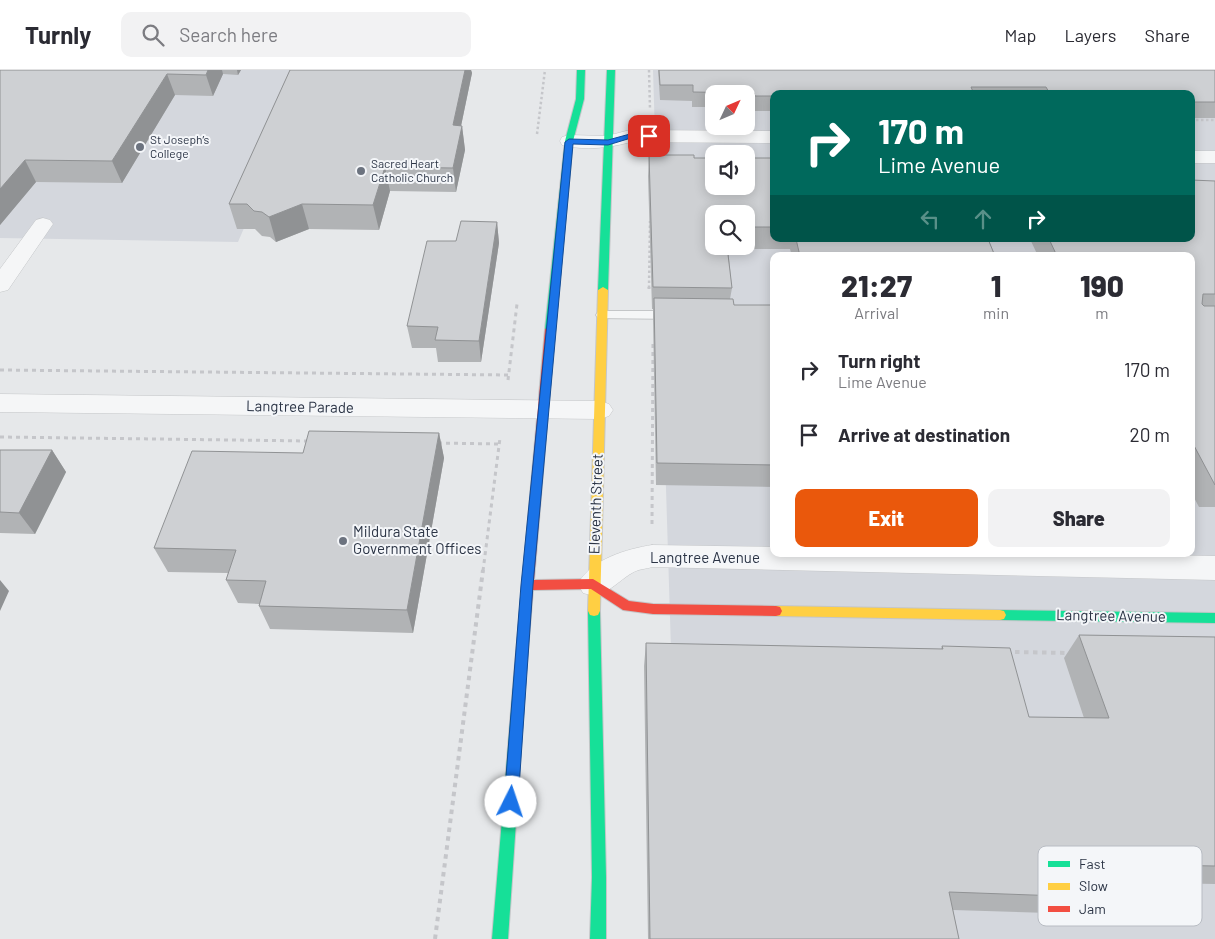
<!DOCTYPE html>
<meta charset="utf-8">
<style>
body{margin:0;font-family:Barlow,sans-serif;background:#f2f2f3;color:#2b2b33;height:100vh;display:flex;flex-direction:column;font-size:19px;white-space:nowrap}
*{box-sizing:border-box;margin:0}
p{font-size:16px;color:#7c7c81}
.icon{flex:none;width:28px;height:28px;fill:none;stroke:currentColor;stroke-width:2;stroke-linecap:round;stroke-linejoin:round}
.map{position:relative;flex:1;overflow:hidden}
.details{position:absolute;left:770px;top:182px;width:425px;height:305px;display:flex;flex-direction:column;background:#fff;border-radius:10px;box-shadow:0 2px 12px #0003}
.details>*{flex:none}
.banner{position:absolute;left:770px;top:20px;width:425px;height:152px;border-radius:10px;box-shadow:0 2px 12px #0003;background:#00695c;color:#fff;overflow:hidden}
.needle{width:32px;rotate:46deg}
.fabs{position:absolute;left:705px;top:15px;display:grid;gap:10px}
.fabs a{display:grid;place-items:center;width:50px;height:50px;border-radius:10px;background:#fff;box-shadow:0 2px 12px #0003;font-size:25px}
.pin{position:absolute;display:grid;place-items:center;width:42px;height:42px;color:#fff;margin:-21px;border-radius:10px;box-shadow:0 2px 8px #0006}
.me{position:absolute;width:55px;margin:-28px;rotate:4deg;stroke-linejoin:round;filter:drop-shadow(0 0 4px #0008)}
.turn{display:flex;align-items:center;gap:18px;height:105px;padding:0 25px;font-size:22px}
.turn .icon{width:65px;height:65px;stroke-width:2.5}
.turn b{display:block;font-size:35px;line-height:42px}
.lanes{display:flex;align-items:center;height:48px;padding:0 25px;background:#0003;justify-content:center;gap:25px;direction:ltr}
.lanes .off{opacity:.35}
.eta{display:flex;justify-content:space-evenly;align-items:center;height:85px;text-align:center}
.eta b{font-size:30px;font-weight:800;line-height:35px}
.cta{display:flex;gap:10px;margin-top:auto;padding:10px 25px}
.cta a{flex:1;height:58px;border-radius:10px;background:#ea580c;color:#fff;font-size:20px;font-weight:800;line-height:58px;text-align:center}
.cta a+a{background:#f2f2f3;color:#2b2b33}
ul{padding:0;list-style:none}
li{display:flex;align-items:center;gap:15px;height:65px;padding:0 25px}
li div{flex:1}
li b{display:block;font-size:19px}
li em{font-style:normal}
header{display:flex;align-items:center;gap:30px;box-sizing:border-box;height:70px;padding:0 25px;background:#fff;border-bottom:1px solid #e1e1e2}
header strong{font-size:24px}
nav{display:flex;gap:28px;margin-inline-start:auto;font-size:18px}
.search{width:350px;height:45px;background:#f2f2f3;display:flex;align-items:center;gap:12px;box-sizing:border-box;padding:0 18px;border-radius:10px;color:#7c7c81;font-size:19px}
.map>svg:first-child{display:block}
.built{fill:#d4d7dd;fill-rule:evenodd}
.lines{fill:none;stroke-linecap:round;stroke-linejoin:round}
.lane-casing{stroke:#c4c6c8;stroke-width:2}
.street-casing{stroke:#c4c6c8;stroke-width:1}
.fast-casing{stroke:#c4c6c8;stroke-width:2}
.slow-casing{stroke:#c4c6c8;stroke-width:2}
.jam-casing{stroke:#c4c6c8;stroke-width:2}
.path-far2{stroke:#c5c6ca;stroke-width:2.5;stroke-dasharray:2.5 2.5;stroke-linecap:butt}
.path-far1{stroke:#c5c6ca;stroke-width:3;stroke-dasharray:4 4;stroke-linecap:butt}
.path{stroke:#c5c6ca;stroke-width:4;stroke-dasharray:4.5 4.5;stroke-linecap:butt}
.lane{fill:#f5f6f7;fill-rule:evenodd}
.street{fill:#f5f6f7;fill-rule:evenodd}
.fast{fill:#16e098;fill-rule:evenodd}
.slow{fill:#ffcf43;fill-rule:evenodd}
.jam{fill:#f24e42;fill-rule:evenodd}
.wall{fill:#b1b3b5;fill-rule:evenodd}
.shaded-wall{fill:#909294}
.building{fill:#ced0d3;stroke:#909294}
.route{fill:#1a73e8;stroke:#114b97}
.poi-dot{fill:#6c737f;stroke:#f4f6f9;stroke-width:2}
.labels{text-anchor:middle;stroke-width:4;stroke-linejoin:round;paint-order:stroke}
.far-poi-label{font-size:12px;fill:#2b3445;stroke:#f4f6f9;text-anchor:start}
.street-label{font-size:15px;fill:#2b3445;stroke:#f4f6f9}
.poi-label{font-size:15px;fill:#2b3445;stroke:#f4f6f9;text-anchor:start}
.key{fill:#f4f6f9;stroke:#b8bcc3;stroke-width:1}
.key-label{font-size:14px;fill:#2b3445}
</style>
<header>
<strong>Turnly</strong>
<div class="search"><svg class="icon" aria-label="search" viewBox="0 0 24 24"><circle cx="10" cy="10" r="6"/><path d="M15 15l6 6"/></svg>Search here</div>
<nav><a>Map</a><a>Layers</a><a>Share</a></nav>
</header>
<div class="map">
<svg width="1215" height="869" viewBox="0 0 1215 869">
<rect width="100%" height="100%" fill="#e6e8ea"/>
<path class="built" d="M0,0H312L238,172L0,168Z
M653,0H1215V869H680ZM714,24H746V56H714ZM774,24H1191V169H774ZM714,84H746V116H714ZM714,144H746V176H714ZM774,186H1191V484H774Z"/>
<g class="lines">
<defs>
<path id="lane" d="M603,241H676L681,242L683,245L681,248L676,249L598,248L596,245L598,242Z"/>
<path id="street" d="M630,60L774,61V73L631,72C609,78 585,81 562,75L560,71L562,67L569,65L607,66Z
M1191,81H1215V93H1191Z
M43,148L50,150L53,154L8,220L0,222V199L36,150Z
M0,324L600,331L609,334L613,340L609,346L600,349L0,342Z
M652,475L774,477V484H1094L1215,486V510L652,497C646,499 638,499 632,503C615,513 604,530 583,523L578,514C591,489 627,479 652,475Z"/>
<path id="fast" d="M577,0H585L584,29L573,71L555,259L550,262L545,259L565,71L576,29Z
M607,0H615L608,220L603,223L598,220Z
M594,536L598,537L600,541L606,807V869H590L592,807L588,541L590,537Z
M1000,540L1215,543V553L1000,550L996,549L994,545L996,541Z
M520,599L525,601L526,605L508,869H492L514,605L515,601Z"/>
<path id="slow" d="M603,217L608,220L600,541L598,545L594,546L590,545L588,541L598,220Z
M776,536L1000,540L1004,541L1006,545L1004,549L1000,550L776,546L772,545L770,541L772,537Z"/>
<path id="jam" d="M550,256L555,259L534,510L593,509L629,531L653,534L776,536L780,537L782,541L780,545L776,546L653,544L623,540L591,519L533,520L526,605L525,609L520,611L515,609L514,605L545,259Z"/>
</defs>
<use href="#lane" class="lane-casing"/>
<use href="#street" class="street-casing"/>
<use href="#fast" class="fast-casing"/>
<use href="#slow" class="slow-casing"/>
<use href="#jam" class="jam-casing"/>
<path class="path-far2" d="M649,0L650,39
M1191,50H1215
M537,64L545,0
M649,218L650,151"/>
<path class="path-far1" d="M649,219V217
M0,300L509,305
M508,310L517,234
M0,367L309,371
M438,373L500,374
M652,454L653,270
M483,501L500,368"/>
<path class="path" d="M1015,582L1069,583
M435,869L483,500"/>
<use href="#lane" class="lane"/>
<use href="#street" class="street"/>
<use href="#fast" class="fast"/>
<use href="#slow" class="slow"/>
<use href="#jam" class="jam"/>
</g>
<path class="wall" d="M0,0H241L238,5L223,4L213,26L175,25L122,113L36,112L0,155Z
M290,0H471L472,3L461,56H462L465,80L456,122L390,121L379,160L309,159L276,172L270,167L262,166L255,159H237L229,134Z
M658,0H1215V48H1191V24H774V41H753L752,38H746V24H714V37H692V31L660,30Z
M649,85L694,88H774V169H988L995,186H792L790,179H728L732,218L730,229L734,235H774V417L656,415L653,250V239H652L648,106ZM714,144H746V176H714Z
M1215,111V437H1199L1191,422V186H1038L1030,169H1191Z
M497,152L499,173L481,292H438L436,278H412L407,256L456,171Z
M439,363L444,388L413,563L270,559L259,536V534L238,533L226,510L228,503L168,502L154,478L303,383Z
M0,380H52L66,402L35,464L0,463Z
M1079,565L1215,567V814L1165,813L1171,830L1149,846L953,840L959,869H648L644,596L646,573L941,579L942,576L1029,647L1084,648L1064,588Z"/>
<path class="shaded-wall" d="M208,0H222L223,4L213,26L206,5Z
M237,0H241L238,5Z
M465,0H471L472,3L456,80L453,55Z
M167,4L175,25L122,113L112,91Z
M462,56L465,80L456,122L453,98Z
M25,90L36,112L0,155V119Z
M385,97L390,121L379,160L373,135Z
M302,134L309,159L276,172L269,147Z
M497,152L499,173L481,292L479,271Z
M439,363L444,388L413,563L407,540Z
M52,380L66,402L35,464L19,443Z
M0,510L9,521L0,541Z"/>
<path class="building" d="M0,0H208L206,5L167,4L112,91L25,90L0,119Z
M290,0H465L453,55L462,56L453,98L385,97L373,135L302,134L269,147L262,142L254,141L247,134H229Z
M659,0H1215V32H1191V24H1050L1046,17H971L974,24H774V26H755L754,23L693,22V15H660Z
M649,85H694V88H714V116H746V88H774V157H746V144H714V176H727L732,218L653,217Z
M1191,110L1215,111V224H1203L1202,234L1204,236H1215V415L1191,370V186H1057L1049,169H1191Z
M461,151L497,152L479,271L435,270L438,257L407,256L427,171H456Z
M796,169H988L995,186H800Z
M654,228L733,229L734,235H774V395L657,393Z
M309,361L439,363L407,540L259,536L266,511L226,510L236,480L154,478L192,381L303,383Z
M0,380H52L19,443L0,442Z
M1079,565L1215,567V796L1159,795L1171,830L949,822L959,869H650L646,573L943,579L942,576L1010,578L1029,647L1109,648Z"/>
<path class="route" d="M649,63L652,64V67L631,68L608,75L573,74L533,515L518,732L516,737L511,739L506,737L504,732L521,515L565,72L569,69L608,70L630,64Z"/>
<g class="poi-dot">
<circle cx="140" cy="77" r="5"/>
<circle cx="361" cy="101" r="5"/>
<circle cx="343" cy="471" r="5"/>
</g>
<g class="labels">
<g class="far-poi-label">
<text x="150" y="74">St Joseph’s<tspan x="150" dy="14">College</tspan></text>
<text x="371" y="98">Sacred Heart<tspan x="371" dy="14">Catholic Church</tspan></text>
</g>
<g class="street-label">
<text transform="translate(300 337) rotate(1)" y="5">Langtree Parade</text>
<text transform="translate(596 434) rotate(-88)" y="5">Eleventh Street</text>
<text x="705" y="493">Langtree Avenue</text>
<text transform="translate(1111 546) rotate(1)" y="5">Langtree Avenue</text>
</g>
<g class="poi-label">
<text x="353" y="467">Mildura State<tspan x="353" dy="17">Government Offices</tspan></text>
</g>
</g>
<rect x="1038" y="776" width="164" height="80" rx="8" class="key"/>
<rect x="1048" y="791" width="22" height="6" fill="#16e098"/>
<rect x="1048" y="813" width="22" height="7" fill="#ffcf43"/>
<rect x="1048" y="836" width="22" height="6" fill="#f24e42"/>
<g class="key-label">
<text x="1079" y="799">Fast</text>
<text x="1079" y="821">Slow</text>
<text x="1079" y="844">Jam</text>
</g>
</svg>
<div class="fabs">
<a><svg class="needle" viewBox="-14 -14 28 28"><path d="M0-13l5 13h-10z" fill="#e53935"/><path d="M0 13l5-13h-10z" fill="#7c7c81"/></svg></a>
<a><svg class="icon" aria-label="sound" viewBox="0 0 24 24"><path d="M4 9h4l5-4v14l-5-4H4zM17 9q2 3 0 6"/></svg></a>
<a><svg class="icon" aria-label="search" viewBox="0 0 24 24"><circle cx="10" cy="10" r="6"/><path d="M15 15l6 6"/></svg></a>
</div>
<div class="pin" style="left:649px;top:66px;background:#d93025"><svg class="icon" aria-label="arrive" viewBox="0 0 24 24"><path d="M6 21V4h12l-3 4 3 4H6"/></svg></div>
<svg class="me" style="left:511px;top:732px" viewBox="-20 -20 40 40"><circle r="19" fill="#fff"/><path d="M0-13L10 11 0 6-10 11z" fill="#1a73e8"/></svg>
<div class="banner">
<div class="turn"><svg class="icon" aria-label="right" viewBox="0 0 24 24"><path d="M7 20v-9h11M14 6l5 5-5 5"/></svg><div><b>170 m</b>Lime Avenue</div></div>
<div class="lanes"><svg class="icon off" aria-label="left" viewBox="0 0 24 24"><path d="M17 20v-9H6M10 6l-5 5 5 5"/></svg><svg class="icon off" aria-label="ahead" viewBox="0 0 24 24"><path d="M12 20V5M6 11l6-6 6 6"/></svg><svg class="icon" aria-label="right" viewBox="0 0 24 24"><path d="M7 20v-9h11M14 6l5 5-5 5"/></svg></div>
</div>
<section class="details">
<div class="eta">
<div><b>21:27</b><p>Arrival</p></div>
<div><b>1</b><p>min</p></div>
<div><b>190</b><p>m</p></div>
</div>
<ul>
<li><svg class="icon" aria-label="right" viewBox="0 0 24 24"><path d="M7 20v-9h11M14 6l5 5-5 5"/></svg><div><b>Turn right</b><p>Lime Avenue</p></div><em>170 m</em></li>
<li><svg class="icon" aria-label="arrive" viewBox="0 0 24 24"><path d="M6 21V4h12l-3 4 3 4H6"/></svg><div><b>Arrive at destination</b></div><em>20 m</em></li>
</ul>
<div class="cta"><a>Exit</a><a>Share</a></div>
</section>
</div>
